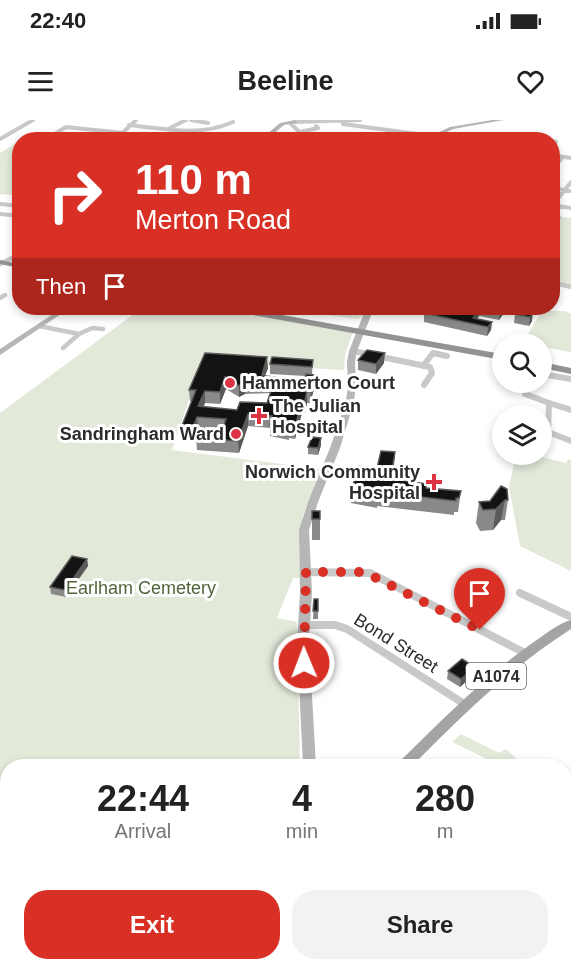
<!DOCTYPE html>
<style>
body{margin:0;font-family:Arial,sans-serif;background:#f2f2f2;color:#222;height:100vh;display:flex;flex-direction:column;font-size:22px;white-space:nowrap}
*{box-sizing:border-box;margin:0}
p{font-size:20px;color:#767676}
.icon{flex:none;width:33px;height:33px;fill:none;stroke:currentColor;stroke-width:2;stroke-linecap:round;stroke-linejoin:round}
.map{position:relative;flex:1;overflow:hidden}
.panel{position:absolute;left:0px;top:639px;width:572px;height:212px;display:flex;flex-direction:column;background:#fff;border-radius:24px 24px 0 0;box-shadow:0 3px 9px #0003}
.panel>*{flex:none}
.hud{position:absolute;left:12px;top:12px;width:548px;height:183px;border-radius:24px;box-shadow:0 3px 9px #0003;background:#d93025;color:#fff;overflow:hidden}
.fabs{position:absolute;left:492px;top:213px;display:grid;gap:12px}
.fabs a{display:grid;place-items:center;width:60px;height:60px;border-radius:50%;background:#fff;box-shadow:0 3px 9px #0003;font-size:30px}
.pin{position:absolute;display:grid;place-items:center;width:51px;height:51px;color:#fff;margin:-62px -26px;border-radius:50% 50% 50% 0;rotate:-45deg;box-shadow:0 0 6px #0007}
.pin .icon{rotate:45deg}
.me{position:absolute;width:66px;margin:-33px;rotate:359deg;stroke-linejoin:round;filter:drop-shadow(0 0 4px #0008)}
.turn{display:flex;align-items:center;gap:21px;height:126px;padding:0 24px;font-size:27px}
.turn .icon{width:78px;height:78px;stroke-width:2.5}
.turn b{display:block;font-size:42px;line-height:51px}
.then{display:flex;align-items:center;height:57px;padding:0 24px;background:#0003;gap:12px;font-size:22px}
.eta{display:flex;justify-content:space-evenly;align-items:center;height:102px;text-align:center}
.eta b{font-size:36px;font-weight:800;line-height:42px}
.button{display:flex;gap:12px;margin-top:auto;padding:12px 24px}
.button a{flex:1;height:69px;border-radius:24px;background:#d93025;color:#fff;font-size:24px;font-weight:800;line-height:69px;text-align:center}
.button a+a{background:#f2f2f2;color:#222}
.status{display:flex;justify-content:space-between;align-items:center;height:42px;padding:0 30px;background:#fff;direction:ltr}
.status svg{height:16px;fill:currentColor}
header{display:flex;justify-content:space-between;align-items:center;height:78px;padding:0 24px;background:#fff;font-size:27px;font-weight:800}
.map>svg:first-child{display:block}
.green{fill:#e2e9d9}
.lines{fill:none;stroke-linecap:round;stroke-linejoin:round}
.street-far4{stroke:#c9c9c9;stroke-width:4}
.street-far3{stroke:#c9c9c9;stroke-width:4.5}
.street-far2{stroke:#c9c9c9;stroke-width:6}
.street-far1{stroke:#c9c9c9;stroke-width:8}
.street{stroke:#c9c9c9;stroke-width:9}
.secondary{fill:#b6b6b6;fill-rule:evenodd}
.primary{fill:#a4a4a4;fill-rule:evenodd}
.highway{fill:#939393;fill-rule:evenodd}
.wall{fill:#898989;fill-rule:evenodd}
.shaded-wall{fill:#5a5a5a}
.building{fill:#131313;stroke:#5a5a5a;stroke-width:1.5;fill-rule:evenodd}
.route{stroke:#d93025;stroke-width:10;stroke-dasharray:0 18}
.poi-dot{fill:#dd3343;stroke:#fff;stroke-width:2}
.labels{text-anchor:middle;stroke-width:6;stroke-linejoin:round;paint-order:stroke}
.shield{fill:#fff;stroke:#6b6b6b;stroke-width:1.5}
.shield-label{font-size:16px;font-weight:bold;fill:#2c2c2c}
.poi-label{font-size:18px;font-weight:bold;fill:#2c2c2c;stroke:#fff;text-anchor:start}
.park-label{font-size:18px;fill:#50653b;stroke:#fff}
.street-label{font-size:18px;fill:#2c2c2c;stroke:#fff}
</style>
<div class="status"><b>22:40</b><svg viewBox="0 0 49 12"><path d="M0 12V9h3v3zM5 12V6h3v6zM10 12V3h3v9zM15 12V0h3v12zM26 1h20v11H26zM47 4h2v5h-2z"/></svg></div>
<header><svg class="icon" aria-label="menu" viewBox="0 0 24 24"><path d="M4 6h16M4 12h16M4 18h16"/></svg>Beeline<svg class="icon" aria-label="heart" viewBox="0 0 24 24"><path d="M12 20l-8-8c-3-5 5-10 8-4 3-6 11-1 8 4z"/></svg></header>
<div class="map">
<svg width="571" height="850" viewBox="0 0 571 850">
<rect width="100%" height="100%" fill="#fff"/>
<path class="green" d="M19,21V76L0,74V33Z
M552,96L571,98V165L552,160Z
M142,188H214L353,212L345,235L344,250L202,242L172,330L322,349L303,395L299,425L300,458H293L277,498L297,502L300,646H8L7,774L0,769V293Z
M277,188H366L362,197L356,199Z
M542,191H565L571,194V232L542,227V224L522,223Z
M516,334L534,335L566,343L568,339L571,340V451L520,426L509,367Z
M461,614L499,633L506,629L516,638L513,646H486L491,641L452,622Z
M116,843H206L199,850H127Z"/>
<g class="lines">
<path class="street-far4" d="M191,0L208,3
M295,2L360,0
M291,4L308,20
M343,4L432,16
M129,5C165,9 199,17 233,2
M168,9L186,0
M300,12L318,8L316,6
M122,15L145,16
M433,15L452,17
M530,17L543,19
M48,18L66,7L123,13
M0,19L33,0
M307,19L353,20
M115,20L136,0
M552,21L556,22
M552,35L571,38
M556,45L563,37
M552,68L571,71
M0,84L20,86
M552,85L571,88
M553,85L571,62
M559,86L555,91L559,97
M0,94L20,96"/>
<path class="street-far3" d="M0,144L20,134
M552,162L571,167
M0,178L5,175
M391,188L405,190
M39,206L79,214L63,228
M79,214L92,208L103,209"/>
<path class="street-far2" d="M353,231L430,247L432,253L424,265
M423,246L433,233L447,236
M542,254L571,259
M528,262L525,274L549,283L548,312L571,321
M549,283L571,290"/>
<path class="street-far1" d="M306,452L370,453L525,533
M520,473L571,497
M304,505H335L347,509L466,585"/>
<path class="street" d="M564,751L571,753
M300,843L313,850"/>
<path class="secondary" d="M295,0L297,3L284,5L266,20H260L280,3Z
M492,0H504L453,9L430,20H423L450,7Z
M62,188H70L0,235V229Z
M366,188H374L357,231L355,242L356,268L353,285L340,328L318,382L309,410L312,473L309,522L316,646H303L297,522L300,473L299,410L308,382L330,328L345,285L348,268L347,242L349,231Z
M516,843H541L545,845L547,850H522L518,848Z"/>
<path class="primary" d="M571,500V509C511,547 462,596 412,646H398L399,642C441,601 483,558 531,524C543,516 557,504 571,500Z
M210,843H229L225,850H206Z"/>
<path class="highway" d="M0,140L20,144V148L0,144Z
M227,188H242L502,234V240L231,191Z
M542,242L571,248V254L542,248Z"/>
</g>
<path class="wall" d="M429,188H533L530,191L532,201L529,206L514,203L515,194L516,192L506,190L499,200L479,196L477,199L492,202L491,210L487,216L424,202V193Z
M205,233L268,248L265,256L304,261L305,256L270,254V244L313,240L312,254L315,255V266L310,283H307L305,293H302L295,319L289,318V320L270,316V308L248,306L239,333L197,330L196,318L221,313L222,310L198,308L193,321L182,320L181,308L192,282L190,281L189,270ZM226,269L239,277L245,274L270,273V275L267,283L237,290L203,287L205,283L220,284Z
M358,240L384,243L376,254L358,250Z
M321,325L318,335L308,334V327Z
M395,332L392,356L395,359L426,368L461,371L458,392H454V395L377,386V388L351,383L352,369Z
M508,380L505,400H501L493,410L480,411L476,403L479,382Z
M312,391L320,399V420H312Z
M87,439L88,446L66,477L51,474L50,467Z
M314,479L318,491V499H313Z
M475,547L473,555L460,567L447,559L448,551Z"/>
<path class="shaded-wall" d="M480,188L479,196L474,204L473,198Z
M503,188H506V190L499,200L500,192Z
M528,188H533L526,197V191Z
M533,192L532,201L529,206L530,197Z
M492,202L491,210L487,216L488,207Z
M385,233L384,243L376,254V244Z
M267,237L268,248L263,261L262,255Z
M315,255V266L310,283L311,272Z
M225,257L226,269L220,284V272Z
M244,263L245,274L239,277V266Z
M205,271V283L199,298L198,286Z
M307,271V283L305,293V281Z
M302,281V293L295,319V307Z
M248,294V306L239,333L238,321Z
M197,297L198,308L193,321L192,309Z
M321,318V325L318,335V328Z
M395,332L394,346L390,370L391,356Z
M505,380L501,400L493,410L496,389Z
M87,439L88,446L66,477L65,470Z
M475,547L473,555L460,567L461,559Z"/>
<path class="building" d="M429,188H503L500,192L480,188L473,198L492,202L488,207L424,193Z
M520,188H528L526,191L533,192L530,197L515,194Z
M367,230L385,233L376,244L358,240Z
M205,233L267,237L262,255L266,256L304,261L306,254L315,255L311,272L307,271L305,281H302L295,307L289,306V309L270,305L272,296L248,294L238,321L196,318L199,311L221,313L226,299L197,297L192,309L181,308L196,270H189ZM225,257L239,266L244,263L271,261L270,264L273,265L267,283L240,282L237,290L198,286L205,271L220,272Z
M272,237L313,240L312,247L270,244Z
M312,317L321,318L318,328L308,327Z
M381,331L395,332L391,356H395L394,359L426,364V368L461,371L459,378H456V381L378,372V374L352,369L358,346L377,348Z
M501,366L507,369L508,380H505L496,389L483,390L479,382L490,381Z
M312,391H320V399H312Z
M72,436L87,439L65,470L50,467Z
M314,479H318V491H313Z
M462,539L475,547L461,559L448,551Z"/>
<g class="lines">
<path class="route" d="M304,543L306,452H364L480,510"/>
</g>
<g class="poi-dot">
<circle cx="230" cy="263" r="6"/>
<path d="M256 287h6v6h6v6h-6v6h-6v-6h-6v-6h6z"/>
<circle cx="236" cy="314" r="6"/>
<path d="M431 353h6v6h6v6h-6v6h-6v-6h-6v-6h6z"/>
</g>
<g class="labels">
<rect class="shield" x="466" y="543" width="60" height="26" rx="4.5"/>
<g class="shield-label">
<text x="496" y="562">A1074</text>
</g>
<g class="poi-label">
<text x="242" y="269">Hammerton Court</text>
<text x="272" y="292">The Julian<tspan x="272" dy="21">Hospital</tspan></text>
<text x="224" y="320" text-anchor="end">Sandringham Ward</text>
<text x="420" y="358" text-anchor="end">Norwich Community<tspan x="420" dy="21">Hospital</tspan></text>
</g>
<g class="park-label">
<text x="141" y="474">Earlham Cemetery</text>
</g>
<g class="street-label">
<text transform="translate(396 523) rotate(32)" y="6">Bond Street</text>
</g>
</g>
</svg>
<div class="fabs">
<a><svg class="icon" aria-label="search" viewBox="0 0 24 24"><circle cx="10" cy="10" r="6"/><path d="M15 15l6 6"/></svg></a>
<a><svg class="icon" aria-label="layers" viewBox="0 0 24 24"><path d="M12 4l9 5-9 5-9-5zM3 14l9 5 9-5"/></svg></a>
</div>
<div class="pin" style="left:480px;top:510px;background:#d93025"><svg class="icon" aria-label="arrive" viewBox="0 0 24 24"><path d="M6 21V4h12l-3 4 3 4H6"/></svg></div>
<svg class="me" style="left:304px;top:543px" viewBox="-20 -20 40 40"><circle r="17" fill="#d93025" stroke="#fff" stroke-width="3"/><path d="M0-11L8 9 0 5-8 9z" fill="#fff"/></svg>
<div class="hud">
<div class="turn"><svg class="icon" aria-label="right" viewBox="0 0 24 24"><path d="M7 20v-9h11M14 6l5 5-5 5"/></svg><div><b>110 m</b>Merton Road</div></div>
<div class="then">Then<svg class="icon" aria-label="arrive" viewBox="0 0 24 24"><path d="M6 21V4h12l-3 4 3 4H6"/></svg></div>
</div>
<section class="panel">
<div class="eta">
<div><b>22:44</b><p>Arrival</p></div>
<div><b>4</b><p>min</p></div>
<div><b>280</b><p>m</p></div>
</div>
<div class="button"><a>Exit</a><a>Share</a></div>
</section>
</div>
